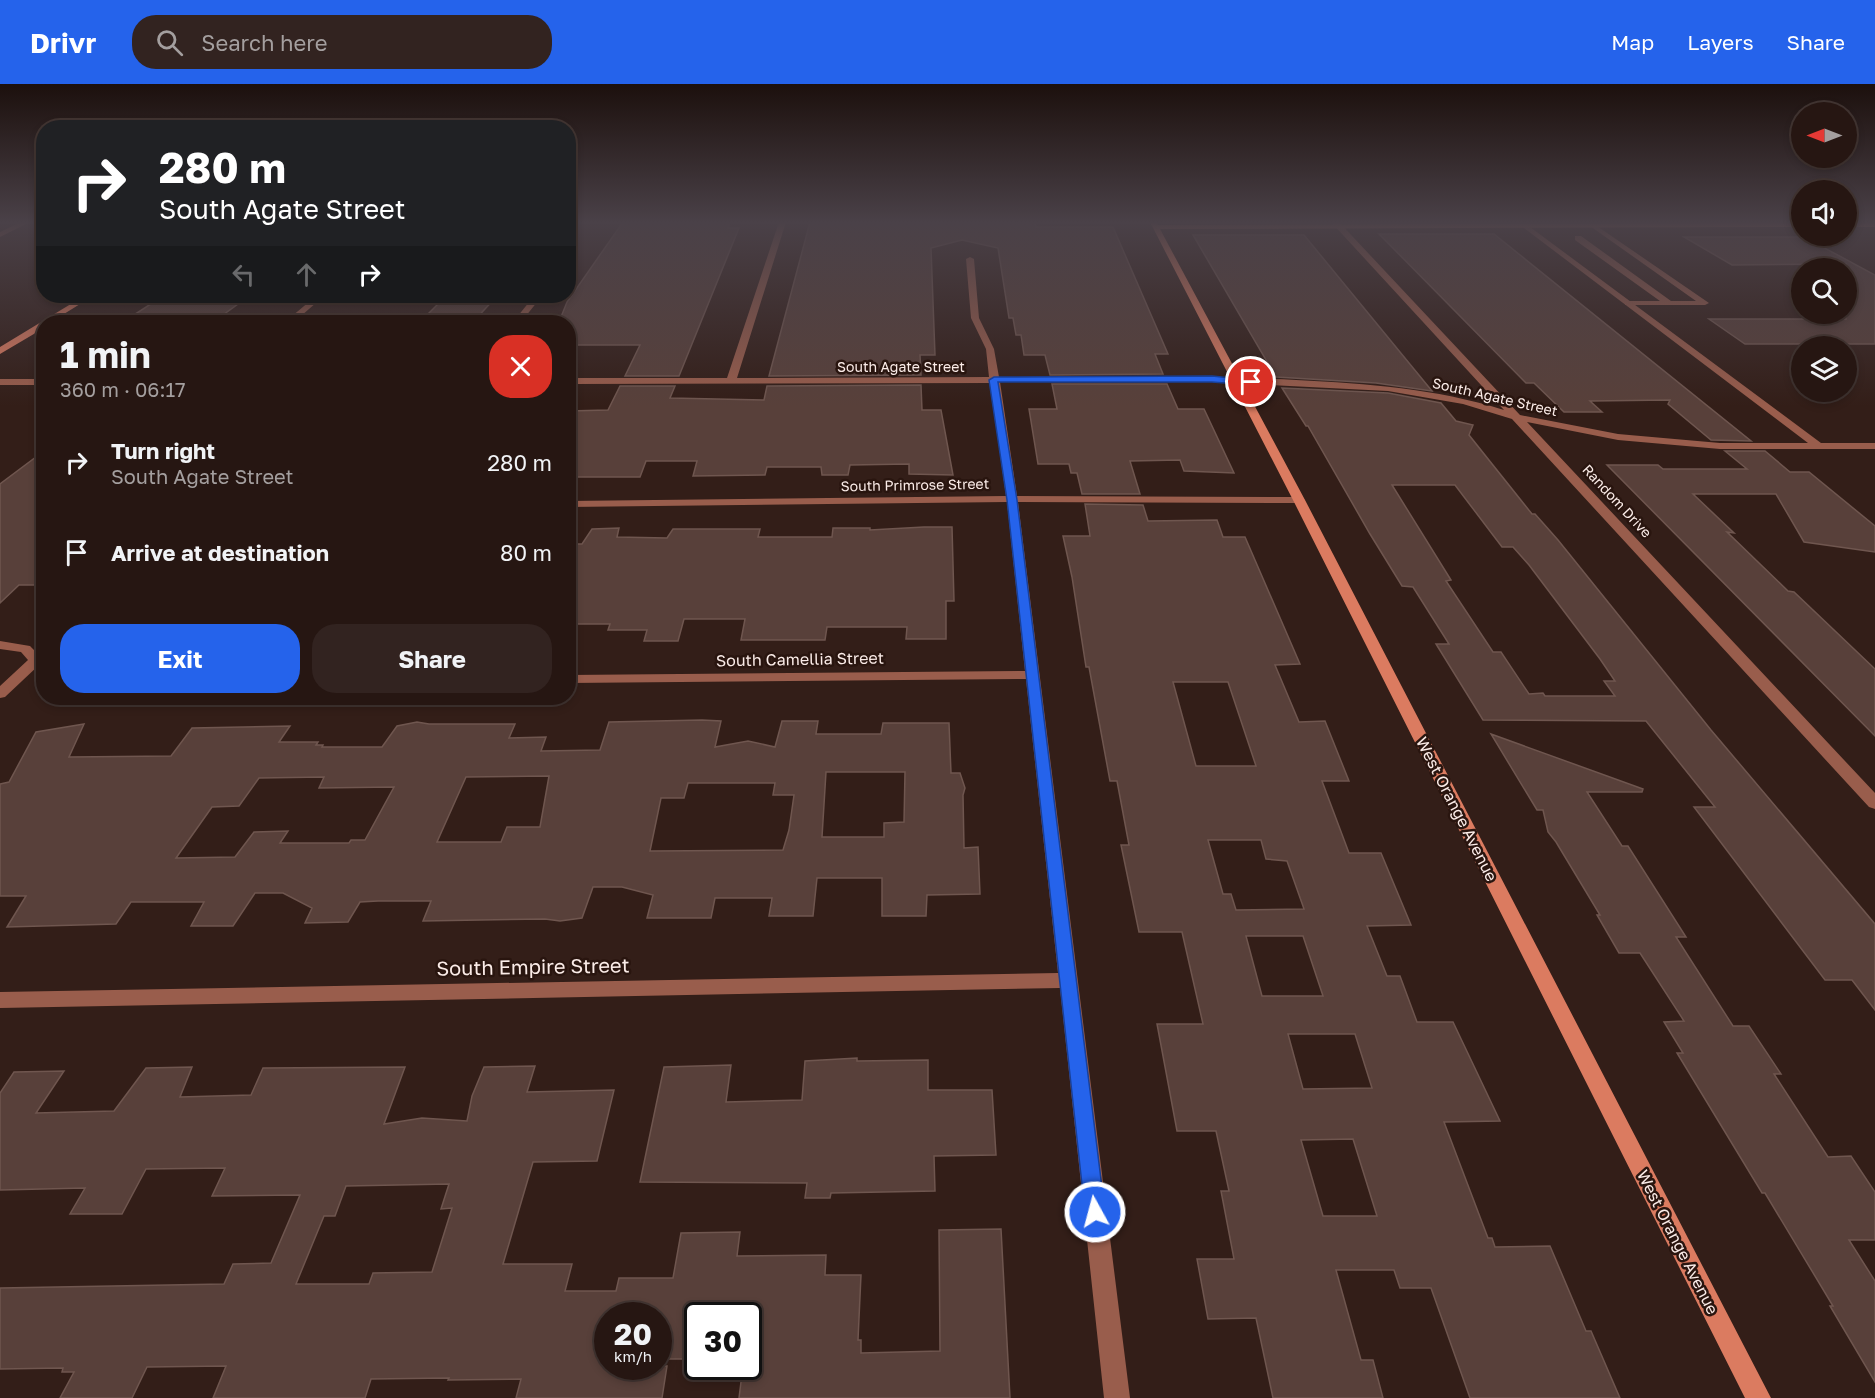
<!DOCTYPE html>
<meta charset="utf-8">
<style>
body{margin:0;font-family:"Golos Text",sans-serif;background:#322320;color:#f1f3f6;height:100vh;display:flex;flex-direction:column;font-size:22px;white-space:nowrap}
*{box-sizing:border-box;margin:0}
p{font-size:20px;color:#a49f9f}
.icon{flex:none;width:33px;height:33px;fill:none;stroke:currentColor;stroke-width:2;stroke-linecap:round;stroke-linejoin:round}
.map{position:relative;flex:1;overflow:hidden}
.panel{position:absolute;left:36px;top:231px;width:540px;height:390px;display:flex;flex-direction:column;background:#261612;border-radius:24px;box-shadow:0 3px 9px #0003,0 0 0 2px #423532}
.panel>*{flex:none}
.guide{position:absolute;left:36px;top:36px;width:540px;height:183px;border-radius:24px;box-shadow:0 3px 9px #0003,0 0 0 2px #423532;background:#202124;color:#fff;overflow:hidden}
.needle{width:39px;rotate:270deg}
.controls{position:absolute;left:1791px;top:18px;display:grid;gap:12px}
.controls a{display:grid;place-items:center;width:66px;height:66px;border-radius:50%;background:#261612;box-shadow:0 3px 9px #0003,0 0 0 2px #423532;font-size:30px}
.speed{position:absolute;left:594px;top:1218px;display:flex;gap:12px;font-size:30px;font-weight:700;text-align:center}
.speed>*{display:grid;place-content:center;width:78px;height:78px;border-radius:50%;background:#261612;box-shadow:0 3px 9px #0003,0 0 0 2px #423532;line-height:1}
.speed small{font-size:15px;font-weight:400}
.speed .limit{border:3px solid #111;border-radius:9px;background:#fff;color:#111}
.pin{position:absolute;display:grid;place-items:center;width:51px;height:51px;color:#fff;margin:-26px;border:3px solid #fff;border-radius:50%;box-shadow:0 2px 6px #0007}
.me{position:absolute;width:66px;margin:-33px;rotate:353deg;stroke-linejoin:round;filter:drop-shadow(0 0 4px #0008)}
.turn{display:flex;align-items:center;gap:21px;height:126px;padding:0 24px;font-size:27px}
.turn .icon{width:78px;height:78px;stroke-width:2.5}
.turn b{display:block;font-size:42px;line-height:51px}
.lanes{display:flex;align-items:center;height:57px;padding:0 24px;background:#0003;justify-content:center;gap:30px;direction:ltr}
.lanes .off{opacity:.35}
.round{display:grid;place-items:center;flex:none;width:63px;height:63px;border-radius:24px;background:#322320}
.summary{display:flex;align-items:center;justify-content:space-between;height:102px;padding:0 24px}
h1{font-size:36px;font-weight:700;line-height:45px}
.button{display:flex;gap:12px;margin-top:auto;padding:12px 24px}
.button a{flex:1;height:69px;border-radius:24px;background:#2563eb;color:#fff;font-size:24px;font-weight:700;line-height:69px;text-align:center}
.button a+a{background:#322320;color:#f1f3f6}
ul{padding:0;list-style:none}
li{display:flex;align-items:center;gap:18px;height:90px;padding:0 24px}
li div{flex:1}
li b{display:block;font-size:22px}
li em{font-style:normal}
header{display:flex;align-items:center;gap:36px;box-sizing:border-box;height:84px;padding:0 30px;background:#2563eb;color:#fff}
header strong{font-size:28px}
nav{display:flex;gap:33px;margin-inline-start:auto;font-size:21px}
.search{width:420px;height:54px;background:#322320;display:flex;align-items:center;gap:15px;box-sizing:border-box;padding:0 21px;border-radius:24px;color:#a49f9f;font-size:22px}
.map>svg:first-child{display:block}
.building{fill:#58403a;stroke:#6f564f;stroke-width:1.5;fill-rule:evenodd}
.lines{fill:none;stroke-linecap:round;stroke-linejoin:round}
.lane{fill:#995d4c;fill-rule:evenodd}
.street{fill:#995d4c;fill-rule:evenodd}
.secondary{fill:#db7b60;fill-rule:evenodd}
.route{fill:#2563eb;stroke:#184099;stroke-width:1.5}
.labels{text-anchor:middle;stroke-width:5;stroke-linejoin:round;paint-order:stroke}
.far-street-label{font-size:14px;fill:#fbece8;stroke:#29150f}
.street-label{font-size:16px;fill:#fbece8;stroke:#29150f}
.near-street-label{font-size:20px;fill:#fbece8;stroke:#29150f}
</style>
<header>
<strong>Drivr</strong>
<div class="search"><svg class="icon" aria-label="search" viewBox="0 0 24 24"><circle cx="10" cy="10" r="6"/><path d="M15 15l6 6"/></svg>Search here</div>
<nav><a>Map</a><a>Layers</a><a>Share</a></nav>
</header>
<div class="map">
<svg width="1875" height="1314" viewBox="0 0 1875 1314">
<rect width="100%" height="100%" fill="#331e18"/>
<path class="building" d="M623,138H730L728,144H739L679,292H625L640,261H568V238H559L567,218Z
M810,138H1035L1036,143H1113L1168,270H1155L1163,290L1050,291L1045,271H1024L1021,251H1016L1013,234H1009L998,164L962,156L931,164L935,271H920L921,291L769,292Z
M1379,150H1494L1751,357L1711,356L1668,320L1670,316L1590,317L1602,328H1564L1534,299H1526Z
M1193,151H1304L1432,307L1376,299L1276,293Z
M1684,153H1804L1875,191V260H1745L1709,235H1846V180L1732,181Z
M163,212H249L216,236H126Z
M446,212H497L473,238H420Z
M1052,300H1167L1178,325H1204L1234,389L1184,387L1180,376L1130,377L1140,410H1082L1077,389H1071L1069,380H1038L1029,325H1057Z
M921,301L922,326H941L953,391L909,390V380L850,381L848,391H822L821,383H767L765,391L693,392L697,377H646L640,393H568V327L608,326L620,302H675L670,314L764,316L767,302Z
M1282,304L1388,309L1441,319L1456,337L1473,341L1469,351L1532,430H1535L1558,456L1711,646L1875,840V926L1852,896H1825L1694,723H1715L1646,637L1483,636L1436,560H1449L1413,503L1402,502L1370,450L1308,342H1306ZM1392,401H1455L1502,463H1513L1529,481L1600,575L1615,597H1604L1615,612H1545L1543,609L1529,610L1501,568H1493L1446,497L1451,496Z
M44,367V501H19L0,519V400Z
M1725,367H1765L1790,388H1809L1875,442V468L1804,458L1776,410H1693L1734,449L1727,448L1788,507L1794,508L1875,585V652L1607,381H1658L1663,385H1747Z
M1085,420L1143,421L1148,437L1217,436L1223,453H1245L1300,580L1275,581L1299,638L1325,637L1349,697H1322L1349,769H1381L1411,841L1367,842L1387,892H1400L1417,938H1453L1500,1037L1444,1038L1488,1154H1492L1495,1163L1550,1162L1586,1247H1591L1620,1314H1470L1431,1204H1400L1394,1186H1336L1361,1276H1373L1383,1314H1273L1256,1234L1208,1235L1197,1175H1234L1221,1107H1229L1216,1047H1177L1157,940H1203L1182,848H1139L1121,761H1129L1117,697H1110L1089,583H1086L1072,493L1063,452H1090ZM1173,598H1228L1256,682H1196ZM1208,756H1261L1266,775L1287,777L1304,825L1236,826L1231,810H1223ZM1246,852H1303L1323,912H1262ZM1288,950H1355L1372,1004L1303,1005ZM1353,1055L1377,1132H1323L1301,1056Z
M924,443H952L954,517H946V555H906L907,543H827L825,556H741L745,535H684L678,557H644L647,546H608L610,540H568V460H582L592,445L619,444L617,453L667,454L673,445H760L758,453H832L833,444H870V446Z
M702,636L721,637L715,663L748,657L775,663L782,637H818L816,650H881L883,639H949L951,689H960L965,704L963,711L964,764L978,763L980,810L927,811L926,832H882V794H817L813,832H769L772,814H715L711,834H647L653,811L622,803H593L582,834L560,837L545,835L423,837L431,817H378L360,818L348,838L305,839L312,824L283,809H255L233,842H191L204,818H131L116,840L7,843L26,812H0V700L9,698L36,648L84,640L69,673L171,672L192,644L290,642L279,658H318L316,661H323L322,663H382L397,642L417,638L429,640H515L509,654L546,653L541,667L600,666L609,638ZM826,688H905L904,738L884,739V753H822ZM549,692L540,743H507L501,758H437L466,693ZM324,693L319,704L394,703L365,756H351L349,759H280L288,747L254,748L235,773L176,774L212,723L239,722L259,694ZM688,699H775L773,711H794L789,746L783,766L650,767L661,714H684Z
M1491,650L1643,705L1642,708H1587L1622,762H1628L1686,853H1676L1733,942H1749L1781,990H1774L1828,1073L1851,1072L1875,1108V1156H1849L1875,1197V1298L1830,1222H1833L1765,1109H1762L1677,969H1683L1664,938L1684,937L1640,869H1619L1597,831H1600L1556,758L1548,748L1543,726H1537Z
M857,974V977L928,976V1006H992L996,1071L934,1072L935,1107L831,1109L830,1114H805L807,1099L640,1098L664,983L731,981L726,1018L802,1016L805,977Z
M535,982L527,1008L614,1006L597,1077L533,1078L503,1180H572L565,1207H616L619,1194H673L681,1149L740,1148L737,1172L826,1171L825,1191H861L858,1256H861V1269L940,1267L939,1146L1001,1145L1010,1314H739L743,1282H748V1232H698V1275H658V1232H608V1282H667L662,1314H516L521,1295L448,1296L449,1294L371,1295L365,1314H213L226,1282L147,1283L132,1314H60L74,1288H62L63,1284L0,1285V1204L224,1200L233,1180L271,1179L300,1111L212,1112L225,1084L146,1085L122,1130H70L85,1104L0,1106V1009L14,988L64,987L36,1029L114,1027L146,984L192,983L180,1013L251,1011L263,984L405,983L384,1040L422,1034L467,1037L472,1012L484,983ZM449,1100L441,1125L452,1124L432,1188L373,1189L369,1200H296L324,1132H335L346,1102Z"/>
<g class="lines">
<path class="lane" d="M1590,140H1594L1709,219L1705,221H1625V217H1660L1575,156V152H1581L1671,217H1696L1590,142Z"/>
<path class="street" d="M21,138H30L0,153V148Z
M779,138H786L737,294L989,293L986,265L971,234L966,175L970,173L974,175L979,234L994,265L999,293C1098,293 1197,291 1296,296C1369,300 1434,304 1504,326L1331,138H1339L1520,331L1618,350L1720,359H1808L1520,141L1526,140L1821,359H1875V365H1720L1618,356L1527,338L1875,709V725L1869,723L1512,335L1463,320L1388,307L1212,298H1000L1017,412L1299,413L1305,416L1299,419L1018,418L1130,1314H1104L1060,904L0,924V908L1058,889L1026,595L568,599V591L1025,587L1007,418L568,423V417L1006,412L990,299L568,300V294H727Z
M316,212H324L294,238H285Z
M534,212H542L521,238H513Z
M0,295H44V301H0Z
M0,557L30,562L36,568L44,564V581H39L5,613L0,614V602L28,576L21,568L0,565Z"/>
<path class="secondary" d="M1150,138H1156L1158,141L1802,139V143L1160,145L1305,416L1771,1314H1745L1293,416Z
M1846,139H1875V143H1846Z
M84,212H93L51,238H44V244L0,270V263Z"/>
</g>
<linearGradient id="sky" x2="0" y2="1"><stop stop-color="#1c100d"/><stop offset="0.43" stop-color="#4a4148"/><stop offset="1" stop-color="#4a4148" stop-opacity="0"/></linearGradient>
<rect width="1875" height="322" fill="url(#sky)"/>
<path class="route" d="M1212,292L1251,296L1255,298L1251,301L1212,298H998L1017,416L1105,1128L1102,1135L1095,1138L1088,1135L1085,1128L1007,416L989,296L994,293Z"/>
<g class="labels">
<g class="far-street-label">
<text x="901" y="288">South Agate Street</text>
<text transform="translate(1495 313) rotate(13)" y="5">South Agate Street</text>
<text transform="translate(915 401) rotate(-1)" y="5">South Primrose Street</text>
<text transform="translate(1617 417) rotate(47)" y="5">Random Drive</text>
</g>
<g class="street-label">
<text transform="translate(800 575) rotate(-1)" y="6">South Camellia Street</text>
<text transform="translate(1457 725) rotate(63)" y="6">West Orange Avenue</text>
<text transform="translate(1678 1158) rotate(63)" y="6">West Orange Avenue</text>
</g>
<g class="near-street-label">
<text transform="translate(533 883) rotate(-1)" y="7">South Empire Street</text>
</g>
</g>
</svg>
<div class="controls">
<a><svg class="needle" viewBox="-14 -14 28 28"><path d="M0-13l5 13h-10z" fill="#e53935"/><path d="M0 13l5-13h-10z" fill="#a49f9f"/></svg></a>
<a><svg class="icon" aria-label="sound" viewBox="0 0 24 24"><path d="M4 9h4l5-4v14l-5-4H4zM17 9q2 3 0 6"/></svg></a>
<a><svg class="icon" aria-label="search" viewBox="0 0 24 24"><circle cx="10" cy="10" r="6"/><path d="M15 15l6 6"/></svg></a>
<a><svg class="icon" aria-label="layers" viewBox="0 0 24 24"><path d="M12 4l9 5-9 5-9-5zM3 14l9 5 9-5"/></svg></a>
</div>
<div class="speed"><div>20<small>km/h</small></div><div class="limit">30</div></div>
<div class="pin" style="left:1251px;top:298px;background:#d93025"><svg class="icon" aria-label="arrive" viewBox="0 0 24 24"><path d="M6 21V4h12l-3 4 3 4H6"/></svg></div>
<svg class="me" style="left:1095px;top:1128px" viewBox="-20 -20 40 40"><circle r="17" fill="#2563eb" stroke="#fff" stroke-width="3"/><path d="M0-11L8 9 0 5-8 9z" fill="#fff"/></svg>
<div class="guide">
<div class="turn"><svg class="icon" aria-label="right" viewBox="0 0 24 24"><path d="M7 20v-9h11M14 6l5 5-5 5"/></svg><div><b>280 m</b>South Agate Street</div></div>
<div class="lanes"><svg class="icon off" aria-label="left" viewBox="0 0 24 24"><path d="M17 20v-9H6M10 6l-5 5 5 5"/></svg><svg class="icon off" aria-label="ahead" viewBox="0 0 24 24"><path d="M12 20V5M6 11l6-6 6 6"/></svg><svg class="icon" aria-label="right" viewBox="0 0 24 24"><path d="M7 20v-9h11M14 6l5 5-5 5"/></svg></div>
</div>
<section class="panel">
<div class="summary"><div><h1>1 min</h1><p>360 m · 06:17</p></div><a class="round" style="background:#d93025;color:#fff"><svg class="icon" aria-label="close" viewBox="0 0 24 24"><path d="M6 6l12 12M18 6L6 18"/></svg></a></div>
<ul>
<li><svg class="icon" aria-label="right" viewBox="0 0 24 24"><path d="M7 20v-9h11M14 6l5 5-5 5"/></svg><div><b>Turn right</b><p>South Agate Street</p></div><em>280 m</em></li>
<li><svg class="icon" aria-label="arrive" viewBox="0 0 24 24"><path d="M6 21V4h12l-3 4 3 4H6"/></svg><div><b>Arrive at destination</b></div><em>80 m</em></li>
</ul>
<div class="button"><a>Exit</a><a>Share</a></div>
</section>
</div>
